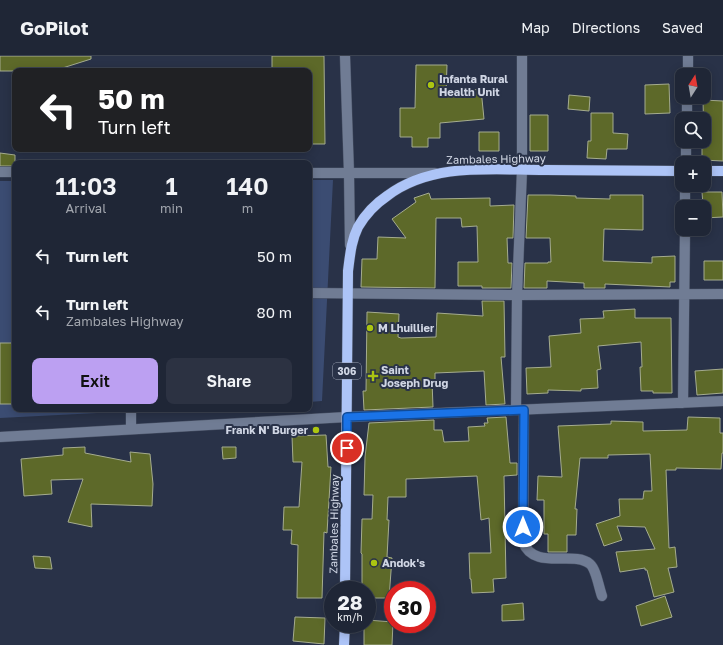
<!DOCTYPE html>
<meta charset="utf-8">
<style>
body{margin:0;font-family:"Golos Text",sans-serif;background:#2c3242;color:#f1f3f6;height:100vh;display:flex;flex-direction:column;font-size:15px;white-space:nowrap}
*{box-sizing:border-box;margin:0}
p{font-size:13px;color:#a1a5ad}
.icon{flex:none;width:22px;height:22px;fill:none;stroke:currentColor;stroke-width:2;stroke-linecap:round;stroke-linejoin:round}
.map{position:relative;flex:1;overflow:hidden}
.details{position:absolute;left:12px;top:104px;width:300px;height:252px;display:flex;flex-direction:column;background:#1f2636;border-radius:8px;box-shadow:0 2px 10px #0003,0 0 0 1px #3c4351}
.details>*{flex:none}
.guide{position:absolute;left:12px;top:12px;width:300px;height:84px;border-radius:8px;box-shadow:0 2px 10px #0003,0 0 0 1px #3c4351;background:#202124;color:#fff;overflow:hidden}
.needle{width:26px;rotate:11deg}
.controls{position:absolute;left:675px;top:12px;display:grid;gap:8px}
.controls a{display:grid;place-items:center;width:36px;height:36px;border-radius:8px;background:#1f2636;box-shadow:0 2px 10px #0003,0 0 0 1px #3c4351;font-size:20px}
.speed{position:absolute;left:324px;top:525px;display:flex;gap:8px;font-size:20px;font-weight:700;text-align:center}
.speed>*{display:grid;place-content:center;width:52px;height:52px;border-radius:50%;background:#1f2636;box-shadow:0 2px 10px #0003,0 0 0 1px #3c4351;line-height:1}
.speed small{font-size:10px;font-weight:400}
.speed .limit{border:6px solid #d22;background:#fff;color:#111}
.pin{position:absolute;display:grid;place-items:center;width:34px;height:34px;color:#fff;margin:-17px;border:2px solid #fff;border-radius:50%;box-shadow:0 1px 4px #0007}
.me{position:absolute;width:44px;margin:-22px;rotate:0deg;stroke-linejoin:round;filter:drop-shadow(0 0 3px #0008)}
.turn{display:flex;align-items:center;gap:14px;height:84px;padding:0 20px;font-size:18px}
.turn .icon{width:52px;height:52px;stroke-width:2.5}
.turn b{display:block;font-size:28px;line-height:34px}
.eta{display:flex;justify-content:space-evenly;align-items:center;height:68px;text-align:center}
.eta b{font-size:24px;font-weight:600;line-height:28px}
.button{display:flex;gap:8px;margin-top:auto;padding:8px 20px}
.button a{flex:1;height:46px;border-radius:8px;background:#bca0f2;color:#111;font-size:16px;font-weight:600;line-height:46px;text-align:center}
.button a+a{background:#2c3242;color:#f1f3f6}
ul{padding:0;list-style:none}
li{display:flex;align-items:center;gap:12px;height:56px;padding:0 20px}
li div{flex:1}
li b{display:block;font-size:15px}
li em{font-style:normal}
header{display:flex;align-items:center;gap:24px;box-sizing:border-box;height:56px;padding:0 20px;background:#1f2636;border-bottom:1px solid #3c4351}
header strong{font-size:19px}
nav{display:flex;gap:22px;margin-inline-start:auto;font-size:14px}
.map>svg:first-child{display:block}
.green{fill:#3b4c72}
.building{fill:#5d6929;stroke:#a5ac8f}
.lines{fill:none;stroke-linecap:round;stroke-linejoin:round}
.minor-casing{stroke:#475064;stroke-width:11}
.major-casing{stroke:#475064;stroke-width:11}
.minor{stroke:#707c94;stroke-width:10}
.major{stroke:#adc4f7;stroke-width:10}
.route-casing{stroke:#114b97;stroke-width:10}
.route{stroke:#1a73e8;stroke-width:7}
.poi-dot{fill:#acc611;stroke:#293248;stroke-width:1.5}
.labels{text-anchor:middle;stroke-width:4;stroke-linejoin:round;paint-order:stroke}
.shield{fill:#293248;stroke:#9ea5b5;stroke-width:1}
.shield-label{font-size:10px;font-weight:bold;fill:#d0d6e4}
.poi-label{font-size:11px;font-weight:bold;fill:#d0d6e4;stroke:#293248;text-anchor:start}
.street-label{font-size:11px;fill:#d0d6e4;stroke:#293248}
</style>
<header>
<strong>GoPilot</strong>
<nav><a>Map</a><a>Directions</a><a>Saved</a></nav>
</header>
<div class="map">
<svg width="723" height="589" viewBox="0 0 723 589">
<rect width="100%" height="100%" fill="#293248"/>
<path class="green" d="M309,124H333L322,345L309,346Z
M0,125H15V353H175L0,362Z"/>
<path class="building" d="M0,0H91V3L53,15V13L40,15H0Z
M272,0H324L325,88H309V15H272Z
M416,9H447L446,37L481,33L484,63L440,67V82H428V91H412V81H400V52H415Z
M669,28L670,57L645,58V29Z
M569,39L590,41L589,55L568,53Z
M703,44L723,45V105L702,104V85H704Z
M591,57H613V77L628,78L627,93H607L606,103L587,102L588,85H591Z
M530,59H548V95H530Z
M479,76H499V95H479Z
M0,97L15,99V110H0Z
M702,136H722L723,161L704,162Z
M429,137L431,143L490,142V150L514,149L513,182H507L508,207H512L511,232H482V230H458V206H478L477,170L462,171L461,162H436L435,232L361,231L362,203H377L378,181L406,182L392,163L416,146L414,142Z
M528,139H550L576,140V142L610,143V139H643V174L604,173L603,205L652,207V201L675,200V226H670V231L605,228V232H584V227L547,225V232H524L525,207H548V206H551L550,182H526Z
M704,205H723V224H704Z
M482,245H504L505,301H501L505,348L486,349L484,315L435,317V325H432L433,351L364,354L363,335H366L367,256L399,258L398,281L401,282L436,281L437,257L483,260Z
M635,253V262H671L672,337H653V335H641L640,311H642L641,286L598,290L601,313L597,314L598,332L581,333V335L548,334V337L527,338L526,312L551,311L549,280L581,277L580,263L604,262L603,255Z
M0,287H15V348H0Z
M723,313V337L697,339L695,315Z
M506,361L510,407H517V419L504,420L506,522L493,523L494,536L472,537L471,523H470L469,497H491L489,462L481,464L477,420L406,423V441H388L387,464H389L387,501L392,502L389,542H367V534H362V498L361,497L362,463H372L373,439H364L365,401L369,367L434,364V374H442L444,386L469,385L468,371L485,370L484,367H488L487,362Z
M688,361L720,362V377H723V397H722L721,413L676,412V414H666L669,492L675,491L677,511L668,512L674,536L654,541L647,514H645V512L620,516L616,496L655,493L645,471L617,470L622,484L604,490L596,468L620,460L619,443H643L644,435H652L650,398L608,399V402H580L575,453H577L576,479H567V496H548V478H544V444H537L538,420L562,421L558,370L611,368V365L643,366V375L687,374Z
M326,379L328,411H331L327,477L324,476L322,542H297L298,489L291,488L292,474H283L284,451H299L302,406H293L292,380Z
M85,391V397L131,406L130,396L150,398L153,428L152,450L91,448L92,471L68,466L83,423L51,424L52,438L24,440L21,403L63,399V392Z
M222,391H236V402L223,403Z
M33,500L50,501L52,513L35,512Z
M665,540L672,561L641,570L636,550Z
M523,547L524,564L502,565V549Z
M295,561L325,562L324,588L293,585Z
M367,564L393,566L392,589H364V568H367Z"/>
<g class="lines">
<defs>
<path id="minor" d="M345,0L349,117H435
M688,19V0
M687,63V41
M686,107V85
M0,116H15
M309,117H349L350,189
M685,151V129
M309,237L517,239L723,238
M683,347L685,173
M131,353V373
M516,354L517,239L522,114V0
M524,354L523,486C534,515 573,494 590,508C596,513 599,532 602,540
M0,381L347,361L723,345"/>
<path id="major" d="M704,115H723
M345,534L348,215C350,200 351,185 358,171C365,159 375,148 387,140C432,106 491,114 545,114C591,114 636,115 682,115
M344,589L345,568"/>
</defs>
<use href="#minor" class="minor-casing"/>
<use href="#major" class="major-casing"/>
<use href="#minor" class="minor"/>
<use href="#major" class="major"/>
</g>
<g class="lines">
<defs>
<path id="route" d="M347,392V361L524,354L523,471"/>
</defs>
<use href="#route" class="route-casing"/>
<use href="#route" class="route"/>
</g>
<g class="poi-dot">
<circle cx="431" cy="29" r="4"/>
<circle cx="370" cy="272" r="4"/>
<path d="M371 314h4v4h4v4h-4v4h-4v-4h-4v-4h4z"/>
<circle cx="316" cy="374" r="4"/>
<circle cx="374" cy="507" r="4"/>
</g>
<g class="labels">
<rect class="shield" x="333" y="307" width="28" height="16" rx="3"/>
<g class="shield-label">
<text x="347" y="319">306</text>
</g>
<g class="poi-label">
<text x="439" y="27">Infanta Rural<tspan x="439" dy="13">Health Unit</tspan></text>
<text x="378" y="276">M Lhuillier</text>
<text x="381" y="318">Saint<tspan x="381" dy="13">Joseph Drug</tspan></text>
<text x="308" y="378" text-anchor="end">Frank N' Burger</text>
<text x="382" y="511">Andok's</text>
</g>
<g class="street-label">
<text transform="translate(496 103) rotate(-1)" y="4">Zambales Highway</text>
<text transform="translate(334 468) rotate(-89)" y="4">Zambales Highway</text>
</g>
</g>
</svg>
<div class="controls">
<a><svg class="needle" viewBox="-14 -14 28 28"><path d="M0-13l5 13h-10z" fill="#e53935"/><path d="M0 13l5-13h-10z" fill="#a1a5ad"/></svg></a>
<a><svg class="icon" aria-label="search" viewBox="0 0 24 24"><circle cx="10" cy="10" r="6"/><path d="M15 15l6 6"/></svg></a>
<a>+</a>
<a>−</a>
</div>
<div class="speed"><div>28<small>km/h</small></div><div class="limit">30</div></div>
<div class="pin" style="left:347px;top:392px;background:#d93025"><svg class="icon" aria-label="arrive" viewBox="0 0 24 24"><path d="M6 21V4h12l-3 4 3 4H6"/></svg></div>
<svg class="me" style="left:523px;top:471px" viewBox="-20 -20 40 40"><circle r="17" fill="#1a73e8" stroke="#fff" stroke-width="3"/><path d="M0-11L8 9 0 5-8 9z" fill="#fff"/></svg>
<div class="guide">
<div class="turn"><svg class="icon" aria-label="left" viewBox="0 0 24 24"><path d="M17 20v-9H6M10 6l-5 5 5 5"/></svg><div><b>50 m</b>Turn left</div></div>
</div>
<section class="details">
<div class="eta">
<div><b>11:03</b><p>Arrival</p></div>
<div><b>1</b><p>min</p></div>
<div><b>140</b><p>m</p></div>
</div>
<ul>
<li><svg class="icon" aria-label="left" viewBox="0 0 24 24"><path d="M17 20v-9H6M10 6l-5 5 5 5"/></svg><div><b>Turn left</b></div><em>50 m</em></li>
<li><svg class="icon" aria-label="left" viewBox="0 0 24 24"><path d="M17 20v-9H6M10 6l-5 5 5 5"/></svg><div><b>Turn left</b><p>Zambales Highway</p></div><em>80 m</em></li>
</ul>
<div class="button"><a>Exit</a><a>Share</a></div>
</section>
</div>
